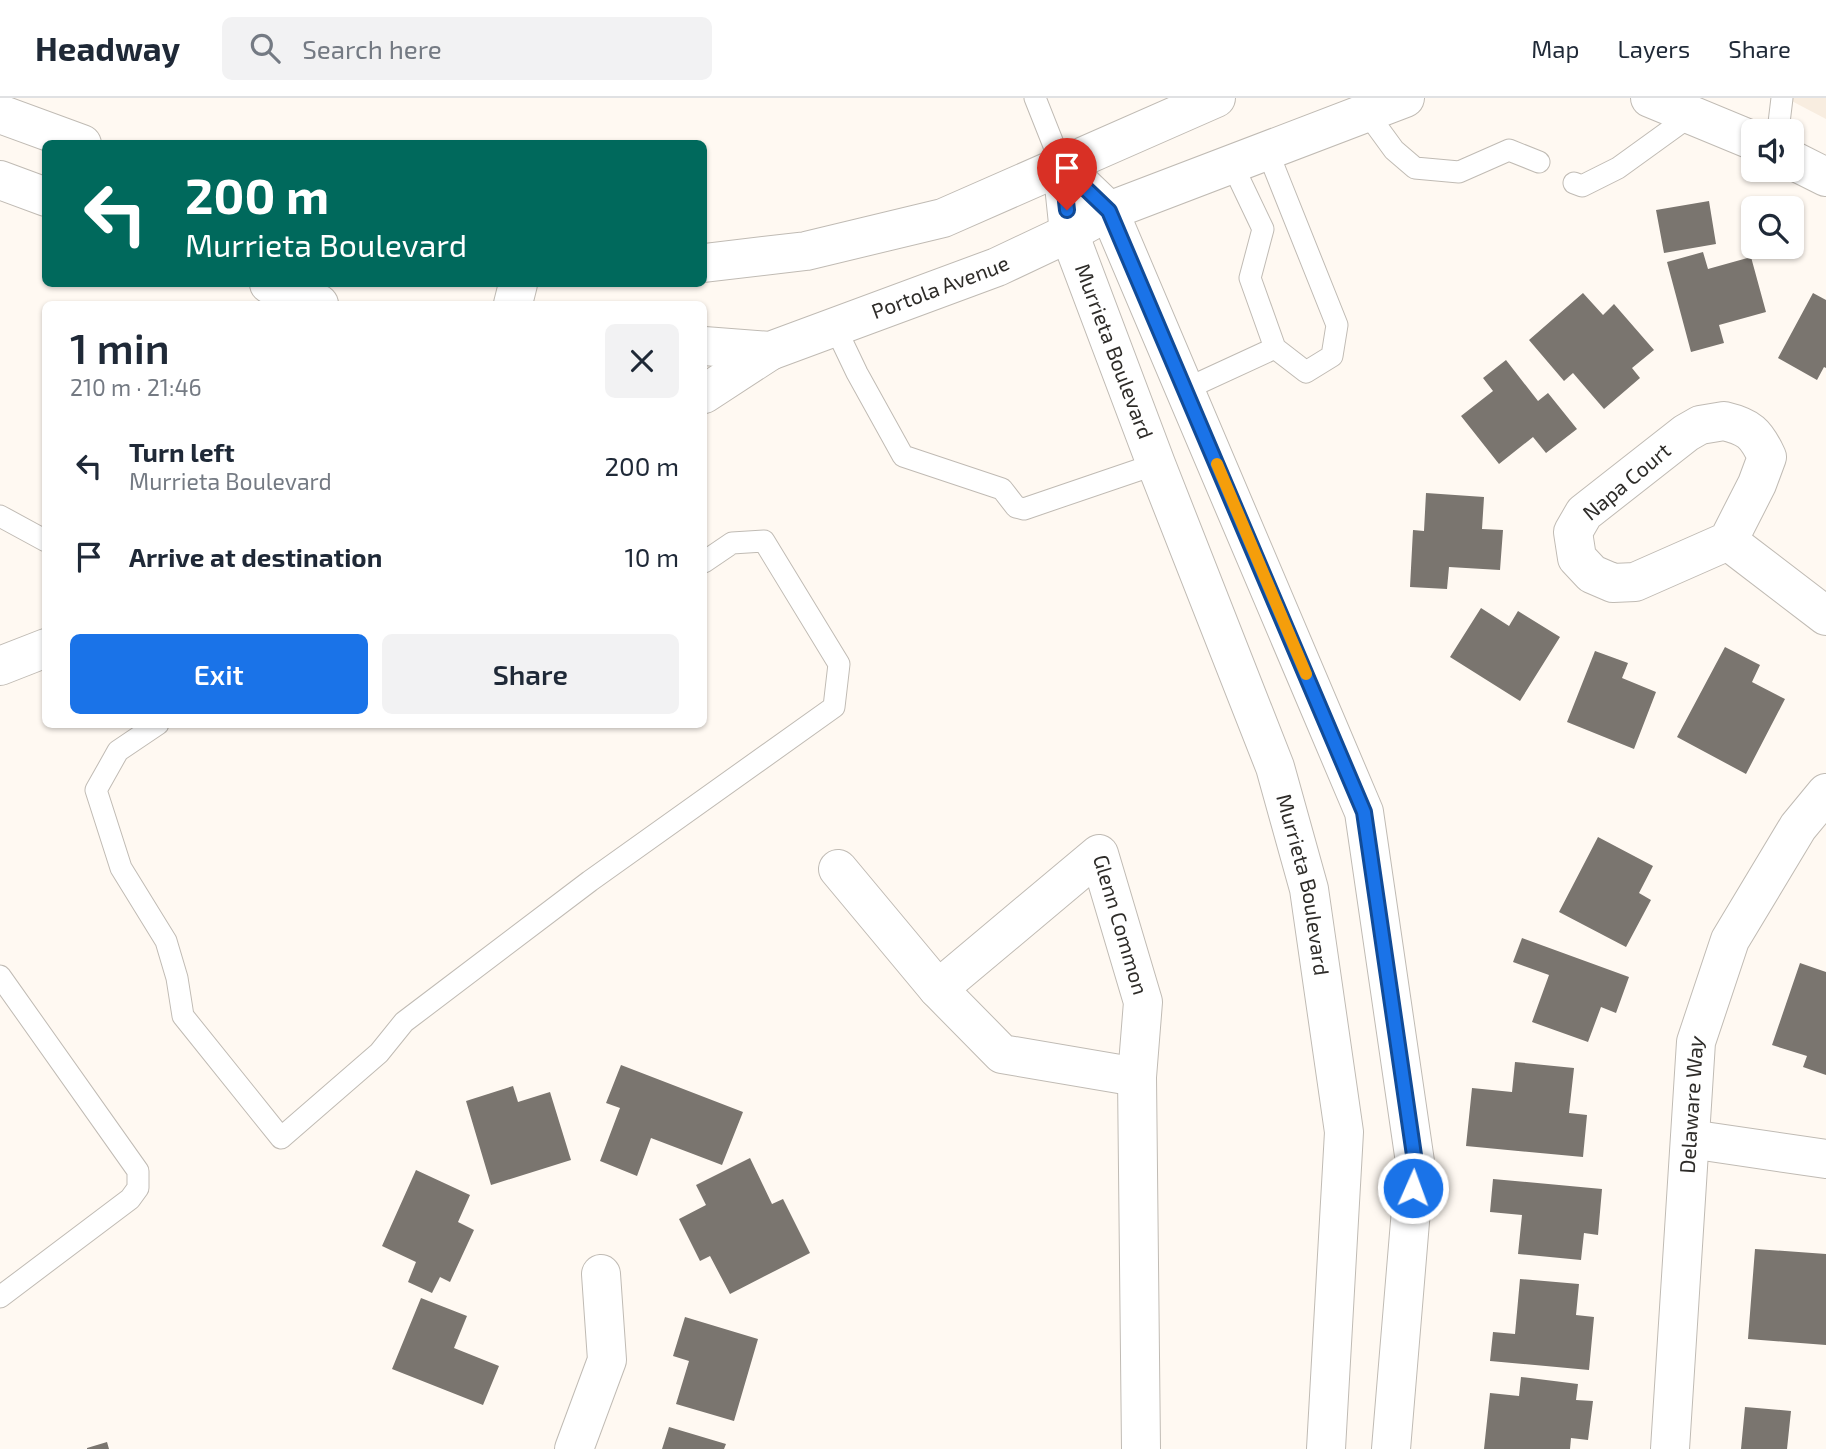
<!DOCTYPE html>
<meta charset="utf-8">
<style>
body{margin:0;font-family:"Exo 2",sans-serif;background:#f2f2f3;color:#1f2937;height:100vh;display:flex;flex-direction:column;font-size:26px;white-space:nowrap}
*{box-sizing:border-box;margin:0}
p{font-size:23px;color:#747a83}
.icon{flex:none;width:38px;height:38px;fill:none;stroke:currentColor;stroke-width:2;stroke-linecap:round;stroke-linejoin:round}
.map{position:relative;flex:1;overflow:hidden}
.details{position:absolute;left:42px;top:203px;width:665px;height:427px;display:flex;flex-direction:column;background:#fff;border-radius:10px;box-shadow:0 2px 5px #0004}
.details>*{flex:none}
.hud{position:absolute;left:42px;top:42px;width:665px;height:147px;border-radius:10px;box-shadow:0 2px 5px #0004;background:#00695c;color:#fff;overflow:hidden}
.controls{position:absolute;left:1741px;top:21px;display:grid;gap:14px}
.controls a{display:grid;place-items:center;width:63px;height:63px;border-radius:10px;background:#fff;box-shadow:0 2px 5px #0004;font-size:35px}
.pin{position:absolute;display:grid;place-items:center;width:60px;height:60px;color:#fff;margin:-72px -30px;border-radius:50% 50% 50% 0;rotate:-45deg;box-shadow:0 0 7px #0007}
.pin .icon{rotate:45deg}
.me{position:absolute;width:77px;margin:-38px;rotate:2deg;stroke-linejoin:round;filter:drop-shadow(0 0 5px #0008)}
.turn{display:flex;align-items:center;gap:24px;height:147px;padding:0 28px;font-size:32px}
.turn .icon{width:91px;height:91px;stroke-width:2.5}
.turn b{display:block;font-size:49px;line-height:60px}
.round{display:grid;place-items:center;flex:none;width:74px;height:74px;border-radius:10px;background:#f2f2f3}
.overview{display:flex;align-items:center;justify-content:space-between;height:119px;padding:0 28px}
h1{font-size:42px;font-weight:600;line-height:52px}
.cta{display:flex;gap:14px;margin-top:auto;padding:14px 28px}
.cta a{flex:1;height:80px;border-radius:10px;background:#1a73e8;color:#fff;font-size:28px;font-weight:600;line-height:80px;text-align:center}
.cta a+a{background:#f2f2f3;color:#1f2937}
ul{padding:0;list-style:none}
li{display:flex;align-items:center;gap:21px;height:91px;padding:0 28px}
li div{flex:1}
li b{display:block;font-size:26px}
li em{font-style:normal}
header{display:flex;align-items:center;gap:42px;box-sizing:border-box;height:98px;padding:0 35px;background:#fff;border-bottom:2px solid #e0e1e3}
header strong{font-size:33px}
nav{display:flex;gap:38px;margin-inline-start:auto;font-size:24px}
.search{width:490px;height:63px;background:#f2f2f3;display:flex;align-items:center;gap:18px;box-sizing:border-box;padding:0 24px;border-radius:10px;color:#747a83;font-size:26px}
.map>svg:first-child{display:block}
.built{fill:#f8ede0}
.building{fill:#7a756f}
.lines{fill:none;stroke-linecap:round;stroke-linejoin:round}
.lane-casing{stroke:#c0bbb4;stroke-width:23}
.street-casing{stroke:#c0bbb4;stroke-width:40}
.secondary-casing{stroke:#c0bbb4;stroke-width:40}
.lane{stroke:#fff;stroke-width:21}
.street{stroke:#fff;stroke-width:38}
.secondary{stroke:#fff;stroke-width:38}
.route-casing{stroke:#114b97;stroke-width:18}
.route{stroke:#1a73e8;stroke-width:12}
.slow{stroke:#f59e0b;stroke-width:12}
.labels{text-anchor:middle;stroke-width:6;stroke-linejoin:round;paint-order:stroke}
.street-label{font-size:21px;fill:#2e2c29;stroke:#fff}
</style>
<header>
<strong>Headway</strong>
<div class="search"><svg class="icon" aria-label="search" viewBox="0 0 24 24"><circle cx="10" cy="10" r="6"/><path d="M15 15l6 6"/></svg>Search here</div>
<nav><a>Map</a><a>Layers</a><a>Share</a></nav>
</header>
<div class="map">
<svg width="1826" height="1351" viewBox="0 0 1826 1351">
<rect width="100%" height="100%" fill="#fff9f2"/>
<path class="built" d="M1786,0H1826V21Z"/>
<path class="building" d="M1709,103L1716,146L1664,155L1656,112Z
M1703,154L1708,171L1751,159L1766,214L1719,227L1724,245L1691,254L1667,164Z
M1583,195L1603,217L1614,206L1654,252L1632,270L1640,280L1604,311L1573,275L1564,283L1529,242Z
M1813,195L1826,202V270L1824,269L1817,282L1778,260Z
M1506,262L1538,303L1548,295L1577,331L1546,355L1533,339L1499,366L1461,318L1493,293L1483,280Z
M1426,395L1484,399L1482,431L1503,432L1500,472L1449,469L1447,491L1410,489L1413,432L1424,433Z
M1481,510L1509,528L1518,513L1560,539L1520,603L1450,559Z
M1725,549L1760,567L1752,584L1785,601L1746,676L1677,639Z
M1595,553L1628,565L1622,580L1656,594L1634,651L1567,624Z
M1598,739L1653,768L1639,795L1651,802L1626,849L1559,814Z
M1522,840L1629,879L1616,915L1601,909L1588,944L1532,924L1549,877L1513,864Z
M1800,865L1826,874V977L1803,969L1807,958L1772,947Z
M1515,964L1574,970L1569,1015L1587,1017L1583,1059L1466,1048L1472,990L1512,994Z
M621,967L743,1014L722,1067L651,1040L637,1078L600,1063L620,1010L606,1005Z
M513,988L518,1004L550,994L571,1062L491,1087L466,1003Z
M750,1060L772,1106L783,1101L810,1155L730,1196L710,1158L700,1163L679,1121L706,1107L696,1087Z
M416,1072L470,1097L458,1124L474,1132L450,1184L440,1179L432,1195L408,1184L416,1164L382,1148Z
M1493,1081L1602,1091L1598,1137L1584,1135L1581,1162L1518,1156L1522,1117L1490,1114Z
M1755,1151L1826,1156V1247L1748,1241Z
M1520,1181L1579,1186L1576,1217L1594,1219L1589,1272L1490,1263L1493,1234L1515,1236Z
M421,1200L467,1218L454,1250L499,1268L483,1307L392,1271Z
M685,1219L758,1241L734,1323L676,1306L689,1263L673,1258Z
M1521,1279L1578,1286L1576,1302L1593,1303L1588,1342L1571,1340L1570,1351H1484L1490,1295L1519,1298Z
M1745,1309L1791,1313L1787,1351H1741Z
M669,1329L726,1346L724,1351H662Z
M107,1344L109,1351H87V1350Z"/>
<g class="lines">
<defs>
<path id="lane" d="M1035,0L1062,68
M1367,15L1394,52L1415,70L1459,74L1509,52L1539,64
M1778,33L1782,0
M1232,66L1263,131L1250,180L1275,250L1306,274L1332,258L1337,227L1267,52
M1574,85L1582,88L1618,70L1690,18
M835,229L857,275L903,358L1002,391L1016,409L1024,411L1156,366
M1186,291L1275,250
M0,418L46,443
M158,626L118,653L96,692L121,770L166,843L177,880L183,918L281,1040L379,955L404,924L590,783L834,609L839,566L764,443L732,445L704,464
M0,878L138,1073V1090L130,1101L0,1199"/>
<g id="street">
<path d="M1724,323C1749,329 1756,335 1767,359L1757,386L1728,443L1635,484L1613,485L1592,476L1577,460L1573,434L1584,415L1686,335L1700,327Z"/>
<path d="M1728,443L1826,518"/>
<path d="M838,771L938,891L1002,956L1137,979"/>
<path id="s1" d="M938,891L1099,756L1143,904L1137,979L1141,1351"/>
<path d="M1690,1041L1826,1061"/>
<path d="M574,1351L607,1262L601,1176"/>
<path id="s2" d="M1670,1351L1696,944L1730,842L1798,729L1826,695"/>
</g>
<g id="secondary">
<path d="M1650,0L1754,43"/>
<path d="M0,16L82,46"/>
<path d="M1792,62L1826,79"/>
<path d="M1062,68L1109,113L1364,714L1415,1064L1391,1351"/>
<path id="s3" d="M1062,68L1069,135L1156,366L1275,669L1309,791L1344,1034L1326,1351"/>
<path d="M0,82L46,99"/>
<path d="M704,165L806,153L943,120L1216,0"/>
<path d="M269,186L319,206"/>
<path d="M513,206L518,186"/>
<path id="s4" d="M704,248L770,253L997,169L1069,135L1109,113L1405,0"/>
<path d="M704,296L770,253"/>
<path d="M0,568L46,550"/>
</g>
</defs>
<use href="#lane" class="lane-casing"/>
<use href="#street" class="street-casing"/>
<use href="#secondary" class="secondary-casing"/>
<use href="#lane" class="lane"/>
<use href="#street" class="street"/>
<use href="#secondary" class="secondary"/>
</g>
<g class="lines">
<defs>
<path id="route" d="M1067,112L1062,68L1109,113L1364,714L1415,1064L1413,1090"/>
</defs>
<use href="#route" class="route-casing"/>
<use href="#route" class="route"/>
<path class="slow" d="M1217,366L1306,576"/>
</g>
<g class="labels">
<g class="street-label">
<text dy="7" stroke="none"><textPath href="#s4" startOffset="248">Portola Avenue</textPath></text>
<text dy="7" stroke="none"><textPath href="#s3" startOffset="194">Murrieta Boulevard</textPath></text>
<text transform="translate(1627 384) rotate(-40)" y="7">Napa Court</text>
<text dy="7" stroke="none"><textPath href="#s3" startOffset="761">Murrieta Boulevard</textPath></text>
<text dy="7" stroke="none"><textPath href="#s1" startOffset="284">Glenn Common</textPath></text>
<text dy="7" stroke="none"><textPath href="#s2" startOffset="345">Delaware Way</textPath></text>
</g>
</g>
</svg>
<div class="controls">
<a><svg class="icon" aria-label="sound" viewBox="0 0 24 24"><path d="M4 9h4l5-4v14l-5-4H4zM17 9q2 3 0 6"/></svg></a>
<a><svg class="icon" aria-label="search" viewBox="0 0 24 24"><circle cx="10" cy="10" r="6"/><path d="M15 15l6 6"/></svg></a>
</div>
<div class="pin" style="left:1067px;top:112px;background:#d93025"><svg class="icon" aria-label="arrive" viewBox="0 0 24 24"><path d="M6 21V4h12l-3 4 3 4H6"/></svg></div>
<svg class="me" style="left:1413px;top:1090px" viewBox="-20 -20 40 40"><circle r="17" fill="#1a73e8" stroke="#fff" stroke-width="3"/><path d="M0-11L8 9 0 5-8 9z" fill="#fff"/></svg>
<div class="hud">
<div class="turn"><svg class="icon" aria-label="left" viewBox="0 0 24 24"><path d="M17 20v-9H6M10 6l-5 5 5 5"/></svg><div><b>200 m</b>Murrieta Boulevard</div></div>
</div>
<section class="details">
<div class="overview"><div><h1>1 min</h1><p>210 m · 21:46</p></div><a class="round"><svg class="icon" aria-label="close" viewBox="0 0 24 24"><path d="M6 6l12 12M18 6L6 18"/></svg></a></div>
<ul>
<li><svg class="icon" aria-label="left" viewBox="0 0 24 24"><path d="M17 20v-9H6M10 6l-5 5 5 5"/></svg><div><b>Turn left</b><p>Murrieta Boulevard</p></div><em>200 m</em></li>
<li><svg class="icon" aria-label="arrive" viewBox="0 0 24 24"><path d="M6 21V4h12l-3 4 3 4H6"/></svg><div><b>Arrive at destination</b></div><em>10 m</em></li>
</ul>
<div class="cta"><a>Exit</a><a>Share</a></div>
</section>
</div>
